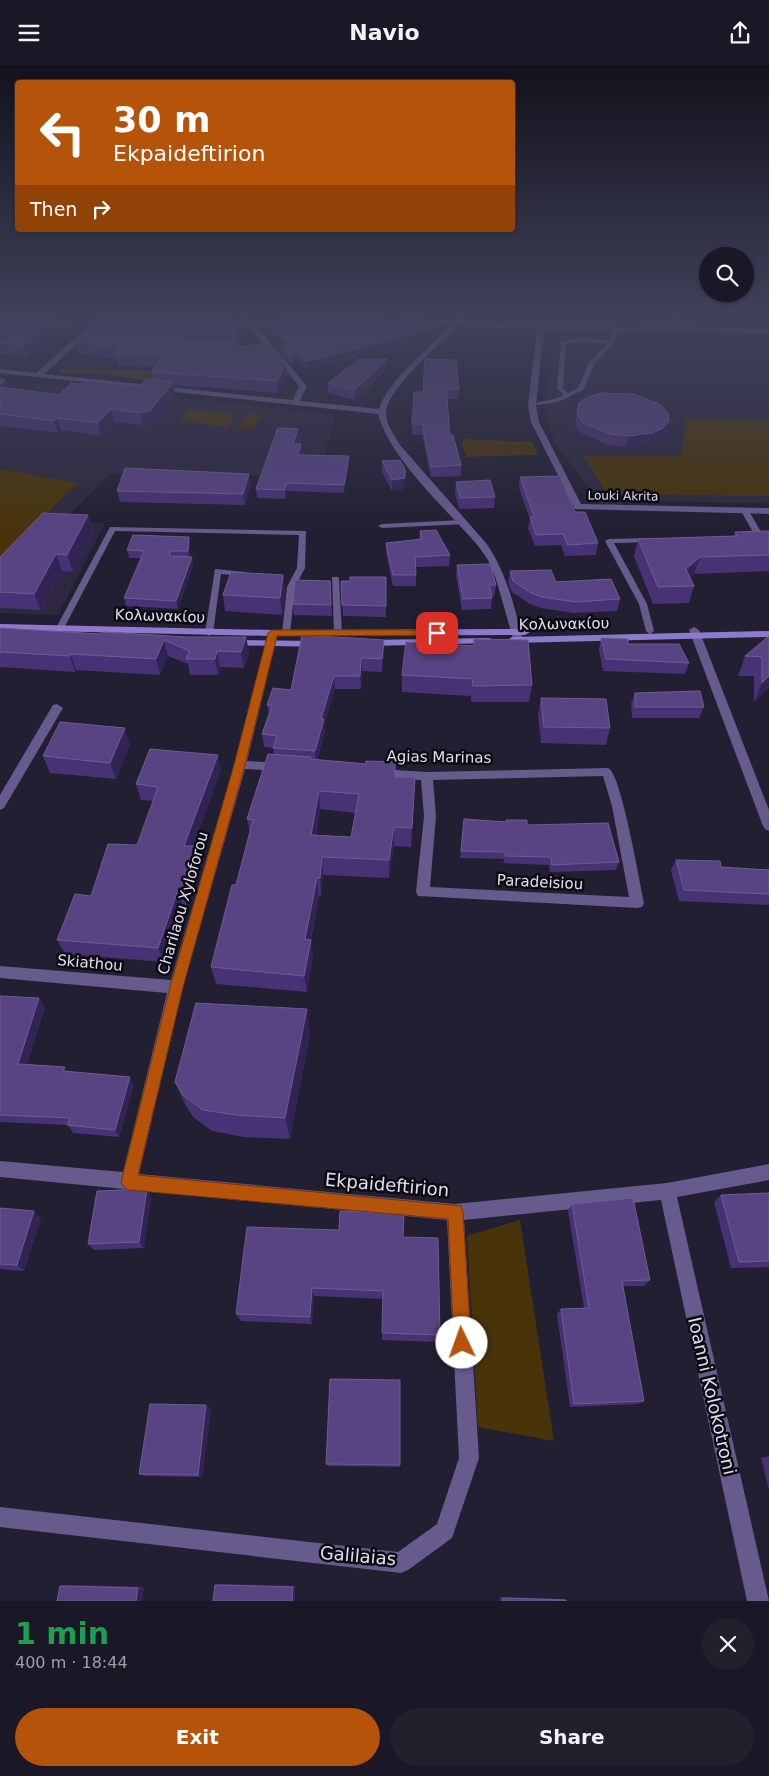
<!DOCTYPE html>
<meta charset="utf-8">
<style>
body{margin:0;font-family:"DejaVu Sans",sans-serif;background:#23202e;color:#f1f3f6;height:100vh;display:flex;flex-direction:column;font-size:19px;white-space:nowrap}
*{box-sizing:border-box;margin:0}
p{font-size:16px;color:#9f9fa7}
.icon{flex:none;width:28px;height:28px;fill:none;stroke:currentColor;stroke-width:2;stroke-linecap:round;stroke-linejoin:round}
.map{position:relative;height:1536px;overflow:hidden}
.panel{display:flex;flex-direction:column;background:#1a1726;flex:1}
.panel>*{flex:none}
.guide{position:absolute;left:15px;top:15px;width:500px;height:152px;border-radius:5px;box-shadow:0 1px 4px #0004,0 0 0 1px #383643;background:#b45309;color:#fff;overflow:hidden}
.buttons{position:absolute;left:699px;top:182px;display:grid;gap:10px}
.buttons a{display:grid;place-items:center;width:55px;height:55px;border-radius:50%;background:#1a1726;box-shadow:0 1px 4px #0004,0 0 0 1px #383643;font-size:25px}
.pin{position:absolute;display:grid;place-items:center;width:42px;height:42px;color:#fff;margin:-21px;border-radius:10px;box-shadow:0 2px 8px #0006}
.me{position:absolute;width:55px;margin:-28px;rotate:357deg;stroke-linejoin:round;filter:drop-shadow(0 0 4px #0008)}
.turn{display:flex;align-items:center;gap:18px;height:105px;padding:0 15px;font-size:22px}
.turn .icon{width:65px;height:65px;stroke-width:2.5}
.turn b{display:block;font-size:35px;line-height:42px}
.then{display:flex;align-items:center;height:48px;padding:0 15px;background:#0003;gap:10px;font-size:19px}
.round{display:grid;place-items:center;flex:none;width:52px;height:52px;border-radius:26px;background:#23202e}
.overview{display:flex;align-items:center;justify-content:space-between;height:85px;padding:0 15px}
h1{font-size:30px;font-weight:800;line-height:38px;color:#1e9e55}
.primary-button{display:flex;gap:10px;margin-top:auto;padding:10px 15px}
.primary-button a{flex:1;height:58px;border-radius:30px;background:#b45309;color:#fff;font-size:20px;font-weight:800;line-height:58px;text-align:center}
.primary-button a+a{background:#23202e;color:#f1f3f6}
header{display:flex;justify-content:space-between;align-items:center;height:65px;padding:0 15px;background:#1a1726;font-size:22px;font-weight:800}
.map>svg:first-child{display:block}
.built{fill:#2d2840}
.green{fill:#49340a}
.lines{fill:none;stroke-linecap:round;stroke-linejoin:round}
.lane{fill:#675b8e;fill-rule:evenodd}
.street{fill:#675b8e;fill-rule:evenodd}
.secondary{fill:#8e7acc;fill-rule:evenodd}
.wall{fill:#473275;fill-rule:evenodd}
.shaded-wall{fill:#322355}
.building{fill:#584482;stroke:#6d5c92;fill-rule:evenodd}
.route{fill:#b45309;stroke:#753606}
.labels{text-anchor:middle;stroke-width:5;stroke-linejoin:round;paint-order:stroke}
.far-street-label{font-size:12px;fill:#e0deeb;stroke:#0c0a13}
.street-label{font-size:15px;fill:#e0deeb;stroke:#0c0a13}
.near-street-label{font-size:18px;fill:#e0deeb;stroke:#0c0a13}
</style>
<header><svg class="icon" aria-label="menu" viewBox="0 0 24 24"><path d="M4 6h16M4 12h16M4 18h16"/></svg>Navio<svg class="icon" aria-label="share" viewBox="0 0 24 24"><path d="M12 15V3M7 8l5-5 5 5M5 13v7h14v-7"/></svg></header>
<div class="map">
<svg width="769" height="1536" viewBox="0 0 769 1536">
<rect width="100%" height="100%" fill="#231f32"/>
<path class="built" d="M554,270L769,273V438L627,436L620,440H602L594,436L588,429V422L555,378L544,344Z
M39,318L94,324L336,350L322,397L305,411L110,408L64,455L105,458L58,550L0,548V352Z"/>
<path class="green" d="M59,303L156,306L152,316L93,308L63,309L58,306Z
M189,344L236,349L227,362L179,356Z
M247,348L263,349L253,365L237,363Z
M686,353L769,355V431L607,429L583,391H681Z
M464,374L532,377L538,390L466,392L462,379Z
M0,404L78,418L0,494Z
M520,1155L554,1376L478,1362L467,1171Z"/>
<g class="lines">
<path class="lane" d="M254,260L257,262L256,263L225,265L222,263L225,261Z
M616,262L619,264L613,279L595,298L583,325L558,337L530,341V339L554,334L564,330L557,323L561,277L582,272L609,276L613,264ZM582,276L607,279L589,298L578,323L568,328L563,323L566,279Z
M743,445L749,446L765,474L764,476L757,474L741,446Z
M462,455H465V459L382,463L378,461L382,459Z
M110,462L306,466L305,503L295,522L290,568L286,571L282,568L287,522L297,503L299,470L115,466L64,563L63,565H57L56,563Z
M651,473H654V477L614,478L647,539L654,566L650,569L646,566L639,539L605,476L609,474Z
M215,504L244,507L248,509L244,511L221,509L213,568L209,571L205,568Z
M332,512H338L339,514L342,568L338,571L334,568Z"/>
<path class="street" d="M99,252H106L44,309L293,335L299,321L241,252H247L254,260L291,252H303L257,263L307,321L300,336L379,344C387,317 431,280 452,260L407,257L406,256L409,254L456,256L461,252H468L464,257L672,262L671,252H677L679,262L769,264V268L544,264L536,340L539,357L581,439L769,443V449L575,444L531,357L528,340L537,264L459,261C443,275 385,327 386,348C386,360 395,371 400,380L486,478C507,508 514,541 523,575L518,578L514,577L496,514L488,495L479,482C448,445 391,396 378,349L0,308V304L36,308Z
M694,562L699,565L769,745V766L765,764L763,761L689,565Z
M273,565L278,568L247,696L281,698L287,702L281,706L245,704L183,922L139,1109L455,1139L667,1118L769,1099V1115L677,1132L769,1536H747L661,1135L464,1155L479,1393L452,1473L408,1505L401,1508L0,1462V1442L398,1487L437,1459L459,1393L447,1155L0,1112V1096L123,1107L167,928L0,913V901L171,915L234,700L268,568Z
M57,639L63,643L4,743L0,745V730L53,640Z
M608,703C621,707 640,819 644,838L642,842L637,843L418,831L416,827L424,751L421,715L379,712L373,708L379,704L427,707ZM603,711L612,741L629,832L430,822L436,751L433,715Z"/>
<path class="secondary" d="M0,559L273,565L525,564L530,567L525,570L273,571L0,565Z
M769,566V572L512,578L507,575L512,572Z
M489,573L494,576L493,578L369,581L364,578L369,575Z
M232,575L317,576L322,579L317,582L228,580L227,578Z"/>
</g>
<path class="wall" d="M0,252H75L27,293L0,289Z
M105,252H231L232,255L238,267L237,280H236V282L286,298L287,310L278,328L174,320L175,329L153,358L143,360L114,357L101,371L61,365L58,368L0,361V315L7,323L59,330L82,319L141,321L153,315L151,307L154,302L118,301L116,293L79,289L76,278Z
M295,252H434L433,253L415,252L396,256L385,263L425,252L424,259L437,270L307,304L295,294L292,300L281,288L280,280H285L269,265L268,257Z
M387,294V304L366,326L354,335L328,328V318Z
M425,294L459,324L458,334H447L450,370L461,400V411L431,412L422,370H412V359L423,327Z
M579,338L669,356L666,366L661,374L650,379L626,382L608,380L581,368L575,360Z
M298,364L299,372L297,379H301V390L349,391V400L344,428L287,426L285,434L257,433L256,424Z
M382,396L404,424L392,426L382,407Z
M520,412L575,447L598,478L596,490L565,491L561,480L535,481L528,463L530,454L519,423Z
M456,417L495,432L494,443L459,444L455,428Z
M251,420L245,440L120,437L117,426Z
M88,450L93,467L73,507L62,506L41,545L0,543V492Z
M420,466L450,490L449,501L416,502V521H393L386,488V478L419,475Z
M769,466V506L694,509L690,513L694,521L689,538L653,539L634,491L638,474L734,471L735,467Z
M190,480V492H192L193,500L178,544L126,541L124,533L141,493H129L127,485Z
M457,500L496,520L494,531L492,532L491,544L462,545L456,511Z
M510,506L556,517L620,534L617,546L573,548L541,543L530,539L512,527L508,518Z
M283,510L285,527L282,550L225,546L223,530Z
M386,512V552L343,551L341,516H350Z
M330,516L332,551L294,550L293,539Z
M0,563L101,569L187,572H246L249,587L244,603L220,602L218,610H190L188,599L168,591L160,610L76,605L75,607L0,602Z
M302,570L384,587L382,607L362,606L361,624H335L325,657V667L317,695L395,712H415L411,782L394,781L389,813L323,810L321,831H319L311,875L313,892L307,927L216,919L211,902L236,820L250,768L247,754L274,690L273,683L264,682L262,669L269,649L267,640L291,625ZM320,744L356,748L351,772L316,770Z
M769,571V622L754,637V611H738L745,591Z
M601,573L628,579L689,598L685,609L603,606L599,585Z
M474,574L532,620L529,637H471V631L402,627V610L473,581Z
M635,628L704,642L699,653H632L631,639Z
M541,633L610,663L606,680L541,678L538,650Z
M130,680L116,714L50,708L43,691Z
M221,705L193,781H194L198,796L187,840H183L164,897L65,889L57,875L91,831L137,780L153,736L141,735L136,719Z
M464,754L527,760L619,797L616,805L550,807L549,800L503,798L504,794L460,793Z
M676,795L721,802L769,805V840L679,836L671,805Z
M0,931L45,942L27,999L68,1006L134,1020L119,1072L73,1068L68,1060L0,1057Z
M310,969L290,1074L244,1072L212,1066L193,1052L185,1039L175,1017Z
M769,1128V1202L731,1203L714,1137L721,1130Z
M151,1132L144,1183L94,1185L88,1179Z
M572,1139L650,1215L644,1221H623L644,1336L638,1339L570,1342L557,1249L561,1244L584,1243L568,1146Z
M0,1143L41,1153L24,1206L0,1204Z
M403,1172L440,1270L438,1277L382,1275L383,1234L314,1231L312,1259L241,1256L236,1249Z
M211,1343L202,1412L145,1411L139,1409Z
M769,1391V1425L761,1393Z
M326,1399L400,1400L399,1402L328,1401Z
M219,1519L295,1521V1536L215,1520Z
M68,1520L144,1522L142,1536H57L60,1521Z
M500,1532L562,1534L566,1535V1536H500Z"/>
<path class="shaded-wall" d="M59,252H75L27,293L24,281Z
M390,252H415L396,256L377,268V260Z
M425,252L424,260L418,258Z
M237,255L238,267L237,280L236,268Z
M438,262L437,270L307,304L306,296Z
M187,269L189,280L184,283L182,272Z
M294,286L295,294L292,300L291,292Z
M387,294V304L366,326L354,335V325Z
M286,298L287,310L278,328L277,316Z
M5,315L9,327L0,331V319Z
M173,317L175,329L153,358L143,360L141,348Z
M111,344L114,357L101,371L98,358Z
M57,353L61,365L58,368L54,356Z
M669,356L666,366L661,374L650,379L626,382L628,371Z
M298,364L299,372L294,388L293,379Z
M301,379V388L298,398V390Z
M349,391V400L344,428V420Z
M249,409L251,420L245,440L243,429Z
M405,413L404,424L392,426V415Z
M287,418V426L285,434V425Z
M88,450L93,467L73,507L67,490Z
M189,472L190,480V494L188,486Z
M56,489L62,506L41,545L34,529Z
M192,492L193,500L178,544L176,536Z
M700,492L694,509L681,521L686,504Z
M283,510L285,527L282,550L280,533Z
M246,572L249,587L244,603L241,587Z
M164,575L168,591L160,610L156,594Z
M384,575V587L382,607V594Z
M217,586L220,602L218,610L215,594Z
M71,589L76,605L75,607L70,591Z
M361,593L362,606L361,624L360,611Z
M334,611L335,624L325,657V667L316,698L315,686L321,654Z
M769,611V622L754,637L762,618Z
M125,663L130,680L116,714L110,698Z
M218,690L221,705L188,796L184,781Z
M319,726L320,744L312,788L311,770Z
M394,762V781L389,813V795Z
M194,781L198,796L187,840L182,826Z
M322,792L323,810L321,831L320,813Z
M317,813L319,831L307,891L305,874Z
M178,825L183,840L164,897L158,883Z
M311,875L313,892L307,927L304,911Z
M39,933L45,942L24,1007L18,999Z
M307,944L310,969L290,1074L285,1053Z
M130,1012L134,1020L119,1072L115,1065Z
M147,1124L151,1132L144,1183L139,1177Z
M34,1146L41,1153L24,1206L17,1200Z
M312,1223L314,1231L312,1259L310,1252Z
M206,1340L211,1343L202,1412L198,1410Z
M295,1521V1536H292L293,1522Z
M144,1522L142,1536H136L138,1523Z"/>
<path class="building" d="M0,252H59L24,281L0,278Z
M105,252H200L207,257L237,255L236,268L187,269L182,272L183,274L187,276L235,275V282L269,278L286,298L277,316L151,307L162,291L116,289L120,282L76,278Z
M295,252H390L377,260L385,263L402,255L425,252L418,258L438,262L306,296L294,286L291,292L280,280L292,279L268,257Z
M359,294H387L366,315L354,325L328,318Z
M425,294L456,295L459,324H446L450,370H453L461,400L431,402L422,359H412L414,327H423Z
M0,314L5,315L0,319Z
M146,314L173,317L150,346L141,348L111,344L98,358L57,353L54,356L0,349V322L59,330L71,318L82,319L85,316L141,321Z
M601,328L634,329L661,340L668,348L669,356L663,363L652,368L628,371L611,369L583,358L577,350L579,338L588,332Z
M278,363L298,364L293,379H301L298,390L349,391L344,420L287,418L285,425L256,424Z
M400,395L405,404V413L392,415L382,396Z
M125,403L249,409L243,429L117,426Z
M560,411L575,447H585L598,478L568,480L563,469L536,470L530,452L534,451L520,412Z
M490,415L495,432L460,433L456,417Z
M43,448L88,450L67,490L56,489L34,529L0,527V492Z
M436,465L450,490L415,492L416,510H393L386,478L422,474L420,466Z
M766,466H769V490L700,492L686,504L694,521L658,522L638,474L737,471L735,467Z
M133,470L189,472L188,486H171L169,491L192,492L176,536L124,533L144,486L127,485Z
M490,499L496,520H489L492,533L463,534L457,500Z
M551,505L556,517L611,514L620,534L576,537L542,532L531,528L513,516L510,506Z
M231,507L283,510L280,533L223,530Z
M350,512H386V541L342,540L341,516H350Z
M295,515L330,516L331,540L293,539Z
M0,563L101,569L102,567L187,572H246L241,587L217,586L215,594H186L190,586L164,575L156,594L71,589L70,591L0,587Z
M302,570L384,575L382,594L361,593L360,611H334L321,654H324L315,686L273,683L277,671L262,669L272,641L267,640L273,623L291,625Z
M769,571V611L762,618V592L745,591Z
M601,573L628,574V579H679L689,598L606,594Z
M474,574L528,575L532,620L472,621L473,614L402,610L406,577L474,581Z
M700,626L704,642H635V628Z
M541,633L606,634L610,663L544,662Z
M60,657L125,663L110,698L43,691Z
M150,684L218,690L184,781H194L182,826L178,825L158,883L57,875L75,829L91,831L108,779L137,780L158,722L136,719Z
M268,689L311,692L310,694L366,699V696L395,697V712H415L412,763L394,762L389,795L322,792L320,813H317L305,874L311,875L304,911L211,902L232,820H236L253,755L247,754ZM319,726L359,729L351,772L311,770Z
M464,754L506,757V755H527V760L608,758L619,797L552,800L551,792L505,791V787L461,786Z
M676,795L720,796L721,802L769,805V829L684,825Z
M0,931L39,933L18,999L65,1002L63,1006L130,1012L115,1065L67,1060L70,1053L0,1050Z
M196,938L307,944L285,1053L236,1050L203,1045L183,1030L175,1017Z
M147,1124L139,1177L88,1179L97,1126Z
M769,1128V1196L739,1197L721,1130Z
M633,1133L650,1215L622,1216L644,1336L574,1339L561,1244L589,1243L572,1139Z
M0,1143L34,1146L17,1200L0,1199Z
M340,1146L404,1148L403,1172L438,1173L440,1270L382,1268L383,1226L312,1223L310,1252L236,1249L247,1162L339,1165Z
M330,1314L400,1315V1400L326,1399Z
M150,1339L206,1340L198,1410L139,1409Z
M215,1520L293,1522L292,1536H213Z
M60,1521L138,1523L136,1536H57Z
M503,1533L566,1535V1536H503Z"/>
<linearGradient id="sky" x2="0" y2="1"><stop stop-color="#13111c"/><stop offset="0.54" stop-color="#3f425a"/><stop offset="1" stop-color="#3f425a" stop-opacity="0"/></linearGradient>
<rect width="769" height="467" fill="url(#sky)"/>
<path class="route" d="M437,565L441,568L440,570L277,571L245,700L183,922L138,1110L461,1141L463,1147L471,1278L468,1284L462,1286L457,1284L454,1278L448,1154L129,1125L124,1122L121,1117L170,922L234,700L268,568L273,565Z"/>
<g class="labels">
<g class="far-street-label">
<text transform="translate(623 431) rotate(1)" y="4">Louki Akrita</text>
</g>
<g class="street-label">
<text transform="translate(160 551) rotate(2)" y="5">Κολωνακίου</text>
<text transform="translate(564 559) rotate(-1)" y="5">Κολωνακίου</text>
<text transform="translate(439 692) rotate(1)" y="5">Agias Marinas</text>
<text transform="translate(540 817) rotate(3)" y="5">Paradeisiou</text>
<text transform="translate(183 838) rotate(-74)" y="5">Charilaou Xyloforou</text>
<text transform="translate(90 898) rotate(5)" y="5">Skiathou</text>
</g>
<g class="near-street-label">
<text transform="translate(387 1120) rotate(5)" y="6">Ekpaideftirion</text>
<text transform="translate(712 1331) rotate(77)" y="6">Ioanni Kolokotroni</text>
<text transform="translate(358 1491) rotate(5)" y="6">Galilaias</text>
</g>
</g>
</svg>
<div class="buttons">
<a><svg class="icon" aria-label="search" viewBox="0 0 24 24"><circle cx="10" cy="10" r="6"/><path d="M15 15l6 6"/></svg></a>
</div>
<div class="pin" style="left:437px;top:568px;background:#d93025"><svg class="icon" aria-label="arrive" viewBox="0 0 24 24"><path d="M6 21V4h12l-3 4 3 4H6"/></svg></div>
<svg class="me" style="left:462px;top:1278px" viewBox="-20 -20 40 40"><circle r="19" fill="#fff"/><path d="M0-13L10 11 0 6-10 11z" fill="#b45309"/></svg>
<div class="guide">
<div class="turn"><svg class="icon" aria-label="left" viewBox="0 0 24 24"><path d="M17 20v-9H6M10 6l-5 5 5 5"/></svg><div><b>30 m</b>Ekpaideftirion</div></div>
<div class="then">Then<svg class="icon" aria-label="right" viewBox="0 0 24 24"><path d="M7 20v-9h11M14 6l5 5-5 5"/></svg></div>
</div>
</div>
<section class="panel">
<div class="overview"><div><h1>1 min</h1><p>400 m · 18:44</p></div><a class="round"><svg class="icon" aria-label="close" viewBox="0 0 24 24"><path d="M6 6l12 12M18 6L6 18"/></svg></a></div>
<div class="primary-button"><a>Exit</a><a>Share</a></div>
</section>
